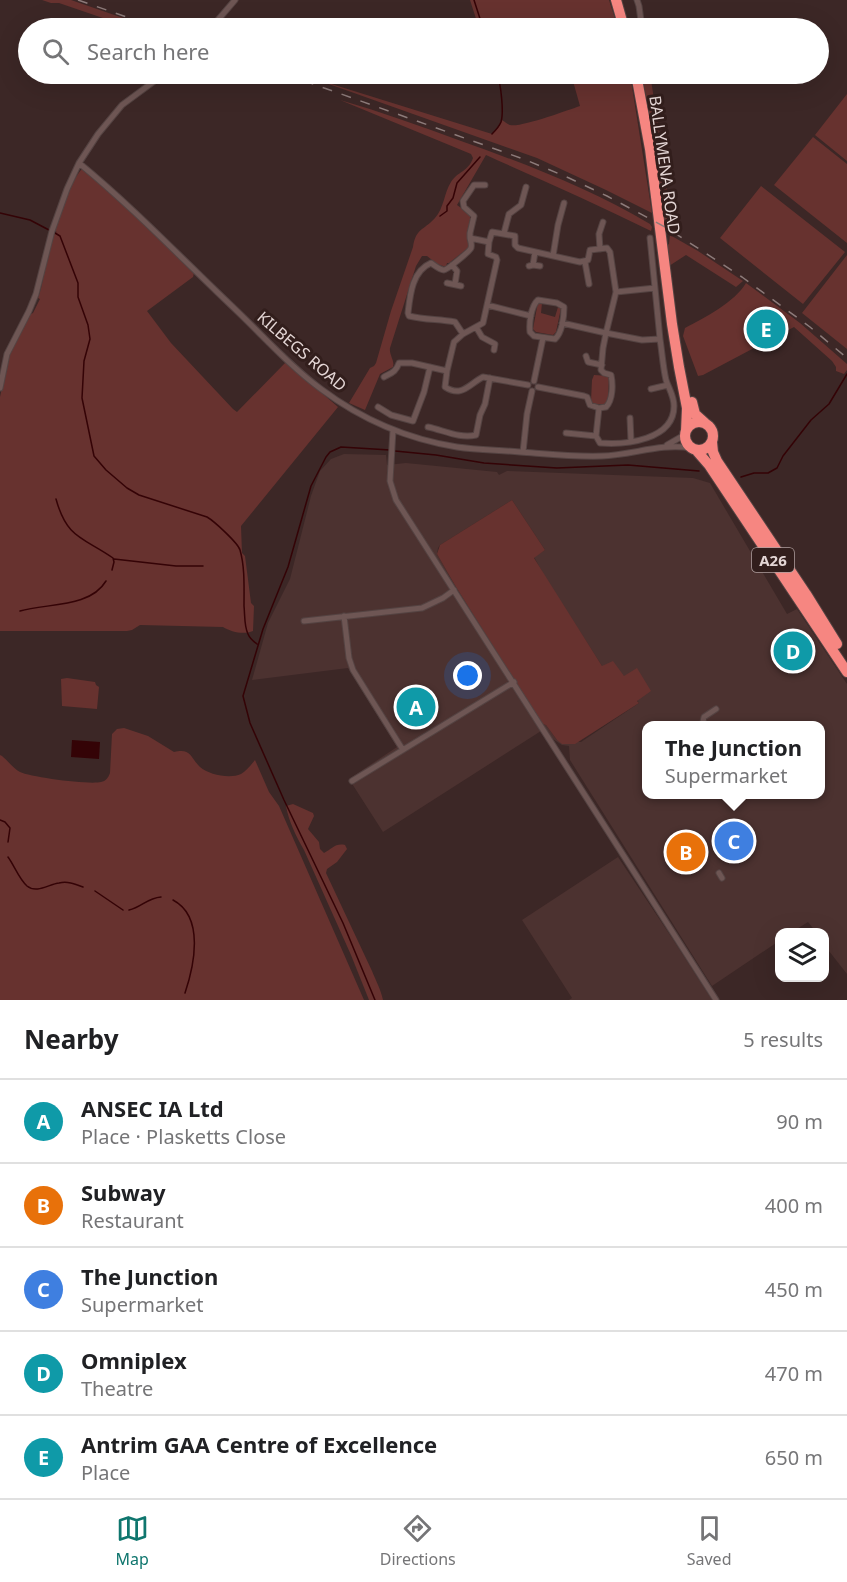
<!DOCTYPE html>
<meta charset="utf-8">
<style>
:root{--surface:#fff;--page:#f6f6f6;--text:#202124;--muted:#757577;--line:#e0e0e0;--accent:#0f766e}
body{margin:0;font-family:"Noto Sans",sans-serif;background:var(--page);color:var(--text)}
.controls{position:absolute;right:18px;bottom:18px;display:grid;overflow:hidden;border-radius:12px;box-shadow:0 6px 24px #0002}
.controls button{width:54px;height:54px;display:grid;place-items:center;padding:0;border:0;border-bottom:2px solid var(--line);background:var(--surface);color:var(--text);font:30px sans-serif}
.you{position:absolute;left:468px;top:676px;width:21px;height:21px;margin:-15px;border:4px solid #fff;border-radius:50%;background:#1a73e8;box-shadow:0 0 0 9px #1a73e833}
.badge{display:grid;place-items:center;width:39px;height:39px;border-radius:50%;background:var(--accent);color:#fff;font-size:20px;font-weight:700}
.pin{position:absolute;translate:-50% -50%;border:3px solid #fff;box-shadow:0 2px 6px #0006}
.popup{position:absolute;left:642px;top:721px;width:183px;height:78px;box-sizing:border-box;display:grid;place-content:center;border-radius:12px;background:var(--surface);filter:drop-shadow(0 2px 4px #0005);font-size:20px;white-space:nowrap;color:var(--muted)}
.popup b{font-size:22px;color:var(--text)}
.popup::after{content:'';position:absolute;left:50%;top:100%;margin-left:-12px;border:12px solid transparent;border-top-color:var(--surface)}
.list{margin:0;padding:0;list-style:none}
h2{display:flex;justify-content:space-between;align-items:center;height:78px;margin:0;padding:0 24px;font-size:26px}
h2 small{font-size:20px;font-weight:400;color:var(--muted)}
.list li{display:grid;grid-template-columns:39px 1fr auto;gap:18px;align-items:center;box-sizing:border-box;height:84px;padding:0 24px;border-top:2px solid var(--line)}
.list b{display:block;font-size:22px;white-space:nowrap}
.list p{margin:0;font-size:20px;white-space:nowrap;color:var(--muted)}
.list em{font-size:20px;font-style:normal;color:var(--muted)}
.icon{flex:none;width:33px;height:33px;fill:none;stroke:currentColor;stroke-width:2;stroke-linecap:round;stroke-linejoin:round}
.map{position:relative;flex:none;width:847px;height:1000px;overflow:hidden}
.search{position:absolute;background:var(--surface);box-shadow:0 6px 24px #0002;left:18px;right:18px;top:18px;height:66px;display:flex;align-items:center;gap:15px;box-sizing:border-box;padding:0 21px;border-radius:33px;color:var(--muted);font-size:22px}
.sheet{height:498px;background:var(--surface)}
nav{display:flex;justify-content:space-around;align-items:center;box-sizing:border-box;height:84px;border-top:2px solid var(--line);background:var(--surface);font-size:16px;color:var(--muted)}
nav a{display:grid;justify-items:center;gap:3px}
nav .on{color:var(--accent)}
.map>svg:first-child{display:block}
.built{fill:#4c3230;fill-rule:evenodd}
.green{fill:#67322f}
.water{fill:#340306}
.lines{fill:none;stroke-linecap:round;stroke-linejoin:round}
.stream{stroke:#340306;stroke-width:1.5}
.street-casing{stroke:#544342;stroke-width:7}
.highway-casing{stroke:#544342;stroke-width:12}
.street{stroke:#6e5654;stroke-width:5}
.highway{stroke:#f68681;stroke-width:10}
.rail{stroke:#8d7b7a;stroke-width:1.5;stroke-dasharray:10 10;stroke-linecap:butt}
.labels{text-anchor:middle;dominant-baseline:central;stroke-width:6;stroke-linejoin:round;paint-order:stroke}
.shield{fill:#321e1c;stroke:#af9f9e;stroke-width:1.5}
.shield-label{font-size:15px;font-weight:bold;fill:#e4d6d5}
.street-label{font-size:16px;fill:#e4d6d5;stroke:#321e1c}
</style>
<div class="map">
<svg width="847" height="1000" viewBox="0 0 847 1000">
<rect width="100%" height="100%" fill="#3c2726"/>
<!-- built -->
<path class="built" d="M 344,454 L 386,455 L 387,465 L 406,463 L 497,472 L 499,475 L 507,471 L 693,478 L 710,483 L 787,614 L 797,609 L 847,684 L 847,974 L 825,946 L 824,933 L 816,932 L 808,922 L 792,932 L 780,933 L 779,941 L 712,986 L 570,760 L 569,746 L 562,745 L 541,731 L 383,832 L 349,779 L 397,747 L 348,668 L 252,680 L 268,623 L 290,579 L 311,496 L 320,471 L 331,459 ZM 512,500 L 545,550 L 534,557 L 545,577 L 602,666 L 624,676 L 639,703 L 581,742 L 557,740 L 546,725 L 542,724 L 456,587 L 437,554 L 438,548 L 440,545 ZM 647,726 L 821,726 L 821,794 L 647,794 Z
M 618,857 L 674,941 L 712,1000 L 569,1000 L 572,998 L 522,920 Z"/>
<!-- green -->
<path class="green" d="M 42,0 L 71,0 L 152,28 L 132,28 L 59,3 L 51,3 Z
M 470,0 L 609,0 L 618,28 L 561,28 L 557,18 L 538,28 L 479,28 Z
M 571,74 L 630,74 L 652,213 L 606,190 L 537,158 L 309,77 L 492,134 L 498,128 L 502,120 C 502,120 509,125 510,125 C 520,128 568,110 580,106 Z
M 642,74 L 650,74 L 665,168 L 670,221 L 664,220 L 658,164 Z
M 847,94 L 847,161 L 815,135 Z
M 340,100 C 381,112 421,126 461,141 C 526,164 591,189 650,224 L 652,227 L 651,231 C 597,204 541,180 486,155 L 457,205 L 471,215 L 467,234 L 469,243 L 468,248 L 449,263 L 447,263 L 446,267 L 437,264 L 427,256 L 422,256 L 416,266 L 390,348 C 389,355 395,361 393,367 L 380,374 L 365,410 L 349,403 L 370,368 L 374,366 L 376,363 L 391,311 L 413,247 C 416,228 423,231 435,218 C 444,208 444,193 451,182 C 457,172 469,171 473,158 L 471,154 Z
M 813,137 L 847,164 L 847,243 L 774,185 Z
M 82,169 L 113,195 L 194,273 L 193,277 L 147,311 L 171,343 L 233,409 L 237,412 L 286,362 L 338,407 L 241,526 L 242,553 L 245,556 L 251,603 L 254,606 L 253,631 C 244,635 231,632 223,627 L 140,625 L 132,630 L 127,631 L 0,631 L 0,397 L 9,355 L 29,315 L 33,313 L 40,299 L 38,298 C 46,277 44,253 55,233 L 57,232 L 55,231 C 60,216 72,178 82,169 Z
M 761,186 L 845,252 L 803,304 L 720,238 Z
M 670,235 L 698,251 L 743,281 L 736,287 L 686,255 L 669,266 L 667,245 L 669,244 Z
M 847,255 L 847,349 L 802,313 Z
M 746,283 L 800,323 L 847,364 L 847,370 L 844,374 L 836,371 L 836,367 L 832,361 L 794,327 L 703,375 L 698,376 L 683,336 L 685,328 C 704,318 735,302 746,283 Z
M 538,302 L 542,303 L 541,313 L 555,317 L 558,307 L 561,308 L 556,332 L 553,335 L 536,332 L 533,329 Z
M 594,375 L 609,376 L 608,401 L 606,404 L 593,404 L 591,401 L 592,380 Z
M 512,500 L 545,550 L 534,558 L 602,666 L 613,661 L 624,676 L 637,668 L 651,691 L 637,701 L 639,703 L 575,744 L 562,744 L 557,740 L 546,725 L 542,724 L 456,587 L 437,554 L 440,545 Z
M 67,678 L 95,682 L 96,685 L 99,687 L 97,709 L 62,706 L 61,679 Z
M 124,728 L 148,736 L 174,752 C 191,748 190,757 200,767 C 209,775 230,779 241,774 C 246,771 251,765 255,760 L 269,792 L 279,806 L 364,1000 L 0,1000 L 0,755 L 2,756 C 7,760 14,769 20,772 C 30,777 89,785 101,782 C 106,781 108,778 110,773 L 112,734 L 117,729 Z
M 293,804 L 313,813 L 314,816 L 308,829 L 319,842 L 320,849 L 324,853 C 332,849 335,843 345,845 L 347,849 L 337,862 L 327,869 L 326,873 L 372,971 C 376,981 381,990 383,1000 L 369,1000 L 351,955 L 304,850 C 296,836 289,822 286,806 Z"/>
<!-- water -->
<path class="water" d="M 72,740 L 100,742 L 99,759 L 71,757 Z"/>
<g class="lines">
<!-- stream -->
<path class="stream" d="M 474,0 L 483,28
M 492,134 C 496,130 499,127 501,122 C 504,112 501,84 497,74
M 0,213 L 30,220 L 49,230
M 440,216 L 447,211 L 447,206 L 453,198 L 457,183 L 480,157
M 55,233 L 60,236 L 78,283 L 78,297 L 88,325 L 90,339 L 84,361 L 82,398 L 94,456 L 106,470 L 127,488 L 139,495 L 207,517 C 214,521 238,543 240,550 C 245,567 244,588 244,606 C 245,615 244,626 248,634 C 250,639 253,641 257,644
M 395,451 L 436,455 L 484,463 L 557,468 L 628,465 L 699,471
M 741,477 L 754,473 L 768,473 L 777,468 L 783,456 L 811,420 L 829,404 L 847,374
M 56,499 C 67,539 83,537 113,558 L 114,562 L 112,570
M 114,559 L 176,566 L 203,566
M 20,611 C 47,603 90,608 106,581
M 0,820 L 5,822 L 10,828 L 8,842
M 8,857 C 14,865 19,879 27,886 C 37,894 49,884 59,883 C 68,881 75,884 83,887
M 95,891 L 123,910
M 173,900 C 205,917 194,966 185,993
M 129,910 C 142,907 147,898 161,897
M 375,1000 L 343,923 L 284,800 L 250,723 L 243,696 L 263,629 L 288,567 L 311,486 L 326,457 L 330,452 L 341,447 L 390,450"/>
<defs>
<path id="street" d="M 637,0 L 639,6 L 642,28
M 211,28 L 235,0
M 79,163 C 135,209 185,262 238,312 C 265,338 291,367 321,389 C 361,419 407,439 457,447 C 478,450 499,450 520,452 C 547,454 574,457 602,456 C 633,455 660,443 691,448
M 504,233 L 509,214 L 521,205 L 526,187
M 470,238 L 489,242 L 488,254 L 496,257 L 497,260 L 483,323 L 463,334 L 455,322 C 439,319 425,320 409,316 L 408,313 C 410,295 412,271 431,263 C 434,265 440,270 444,270 C 447,270 470,251 471,248 C 472,244 471,243 470,238 Z
M 470,238 L 470,233 L 474,216 L 464,207 L 463,201 L 474,185 L 485,185
M 489,242 L 492,232 L 515,236 L 515,245 L 518,248 L 580,262 L 588,260 L 590,250 L 607,248 L 610,252 L 616,292 L 655,288 L 650,238
M 600,249 L 599,234 L 603,222
M 553,256 L 558,225 L 564,203
M 585,262 L 589,284
M 452,265 L 457,271 L 455,284
M 533,265 L 535,252
M 529,266 L 533,265 L 540,266
M 447,283 L 461,286
M 655,288 L 660,339
M 538,300 L 557,303 L 564,307 C 564,317 562,333 555,339 L 534,336 L 530,332 C 529,323 531,306 538,300 Z
M 487,305 L 531,316
M 562,323 L 606,333 L 616,292
M 476,327 L 482,337 L 495,344 L 494,350
M 586,356 L 588,362 L 602,365
M 447,371 L 454,342 L 463,334
M 384,377 C 391,373 396,372 399,363 L 412,363 L 447,371 L 445,387 C 462,398 469,384 483,377 L 528,385
M 534,381 L 543,338
M 538,387 L 584,396 L 587,397 L 590,405 L 599,408 L 606,407 C 613,400 613,384 611,375 L 604,373 L 601,370 L 603,348 L 606,333 L 642,340 L 660,339 C 662,352 663,367 666,380 C 669,389 674,396 674,406 C 674,440 626,445 600,443 L 596,436 L 599,408
M 0,388 L 7,354 L 29,311 L 36,294 L 52,231 L 67,189 L 79,163 L 98,134 L 122,105 L 164,74
M 651,389 L 668,385
M 378,407 L 391,415 L 413,421 L 424,392 L 430,367
M 630,418 L 631,441
M 428,427 C 443,430 460,439 476,435 L 480,415 L 485,404 L 490,378
M 393,430 L 390,481 L 396,500 L 716,1000
M 566,433 L 596,436
M 667,445 L 686,434
M 523,452 L 527,414 L 532,391
M 344,616 L 349,658 L 353,670 L 403,750
M 304,621 L 422,608 L 443,598 L 454,590
M 702,726 L 704,717 L 716,709
M 352,781 L 514,682
M 719,873 L 722,878"/>
<path id="highway" d="M 616,0 L 624,28
M 636,74 L 650,149 L 672,324 L 679,367 L 687,408 L 686,431
M 692,402 L 695,414 L 705,423
M685 436a14 14 0 1 1 28 0a14 14 0 1 1-28 0Z
M 712,442 L 713,452 L 717,461 L 806,594 L 837,644
M 696,450 L 709,465 L 847,672"/>
</defs>
<!-- street casing -->
<use href="#street" class="street-casing"/>
<!-- highway casing -->
<use href="#highway" class="highway-casing"/>
<!-- street -->
<use href="#street" class="street"/>
<!-- highway -->
<use href="#highway" class="highway"/>
<!-- rail -->
<path class="rail" d="M 78,0 L 158,28
M 285,74 L 526,160 L 569,178 L 607,196 L 667,228 L 742,277 L 810,327 L 847,358"/>
</g>
<g class="labels">
<!-- shield labels -->
<rect class="shield" x="752" y="548" width="42" height="24" rx="4.5"/>
<g class="shield-label">
<text x="773" y="560">A26</text>
</g>
<!-- street labels -->
<g class="street-label">
<text transform="translate(665 165) rotate(82)">BALLYMENA ROAD</text>
<text transform="translate(302 351) rotate(41)">KILBEGS ROAD</text>
</g>
</g>
</svg>
<div class="controls">
<button><svg class="icon" aria-label="layers" viewBox="0 0 24 24"><path d="M12 4l9 5-9 5-9-5zM3 14l9 5 9-5"/></svg></button>
</div>
<div class="you"></div>
<div class="pin badge" style="left:416px;top:707px;background:#0f9aa8">A</div>
<div class="pin badge" style="left:686px;top:852px;background:#e8710a">B</div>
<div class="pin badge" style="left:734px;top:841px;background:#3f7fe0">C</div>
<div class="popup"><b>The Junction</b>Supermarket</div>
<div class="pin badge" style="left:793px;top:651px;background:#0f9aa8">D</div>
<div class="pin badge" style="left:766px;top:329px;background:#0f9aa8">E</div>
<div class="search"><svg class="icon" aria-label="search" viewBox="0 0 24 24"><circle cx="10" cy="10" r="6"/><path d="M15 15l6 6"/></svg>Search here</div>
</div>
<section class="sheet">
<h2>Nearby<small>5 results</small></h2>
<ul class="list">
<li><span class="badge" style="background:#0f9aa8">A</span><div><b>ANSEC IA Ltd</b><p>Place · Plasketts Close</p></div><em>90 m</em></li>
<li><span class="badge" style="background:#e8710a">B</span><div><b>Subway</b><p>Restaurant</p></div><em>400 m</em></li>
<li><span class="badge" style="background:#3f7fe0">C</span><div><b>The Junction</b><p>Supermarket</p></div><em>450 m</em></li>
<li><span class="badge" style="background:#0f9aa8">D</span><div><b>Omniplex</b><p>Theatre</p></div><em>470 m</em></li>
<li><span class="badge" style="background:#0f9aa8">E</span><div><b>Antrim GAA Centre of Excellence</b><p>Place</p></div><em>650 m</em></li>
</ul>
</section>
<nav>
<a class="on"><svg class="icon" aria-label="map" viewBox="0 0 24 24"><path d="M3 6l6-2 6 2 6-2v14l-6 2-6-2-6 2zM9 4v14M15 6v14"/></svg>Map</a>
<a><svg class="icon" aria-label="directions" viewBox="0 0 24 24"><path d="M12 3l9 9-9 9-9-9zM9 14v-3h6M13 9l2 2-2 2"/></svg>Directions</a>
<a><svg class="icon" aria-label="saved" viewBox="0 0 24 24"><path d="M7 4h10v16l-5-4-5 4z"/></svg>Saved</a>
</nav>
